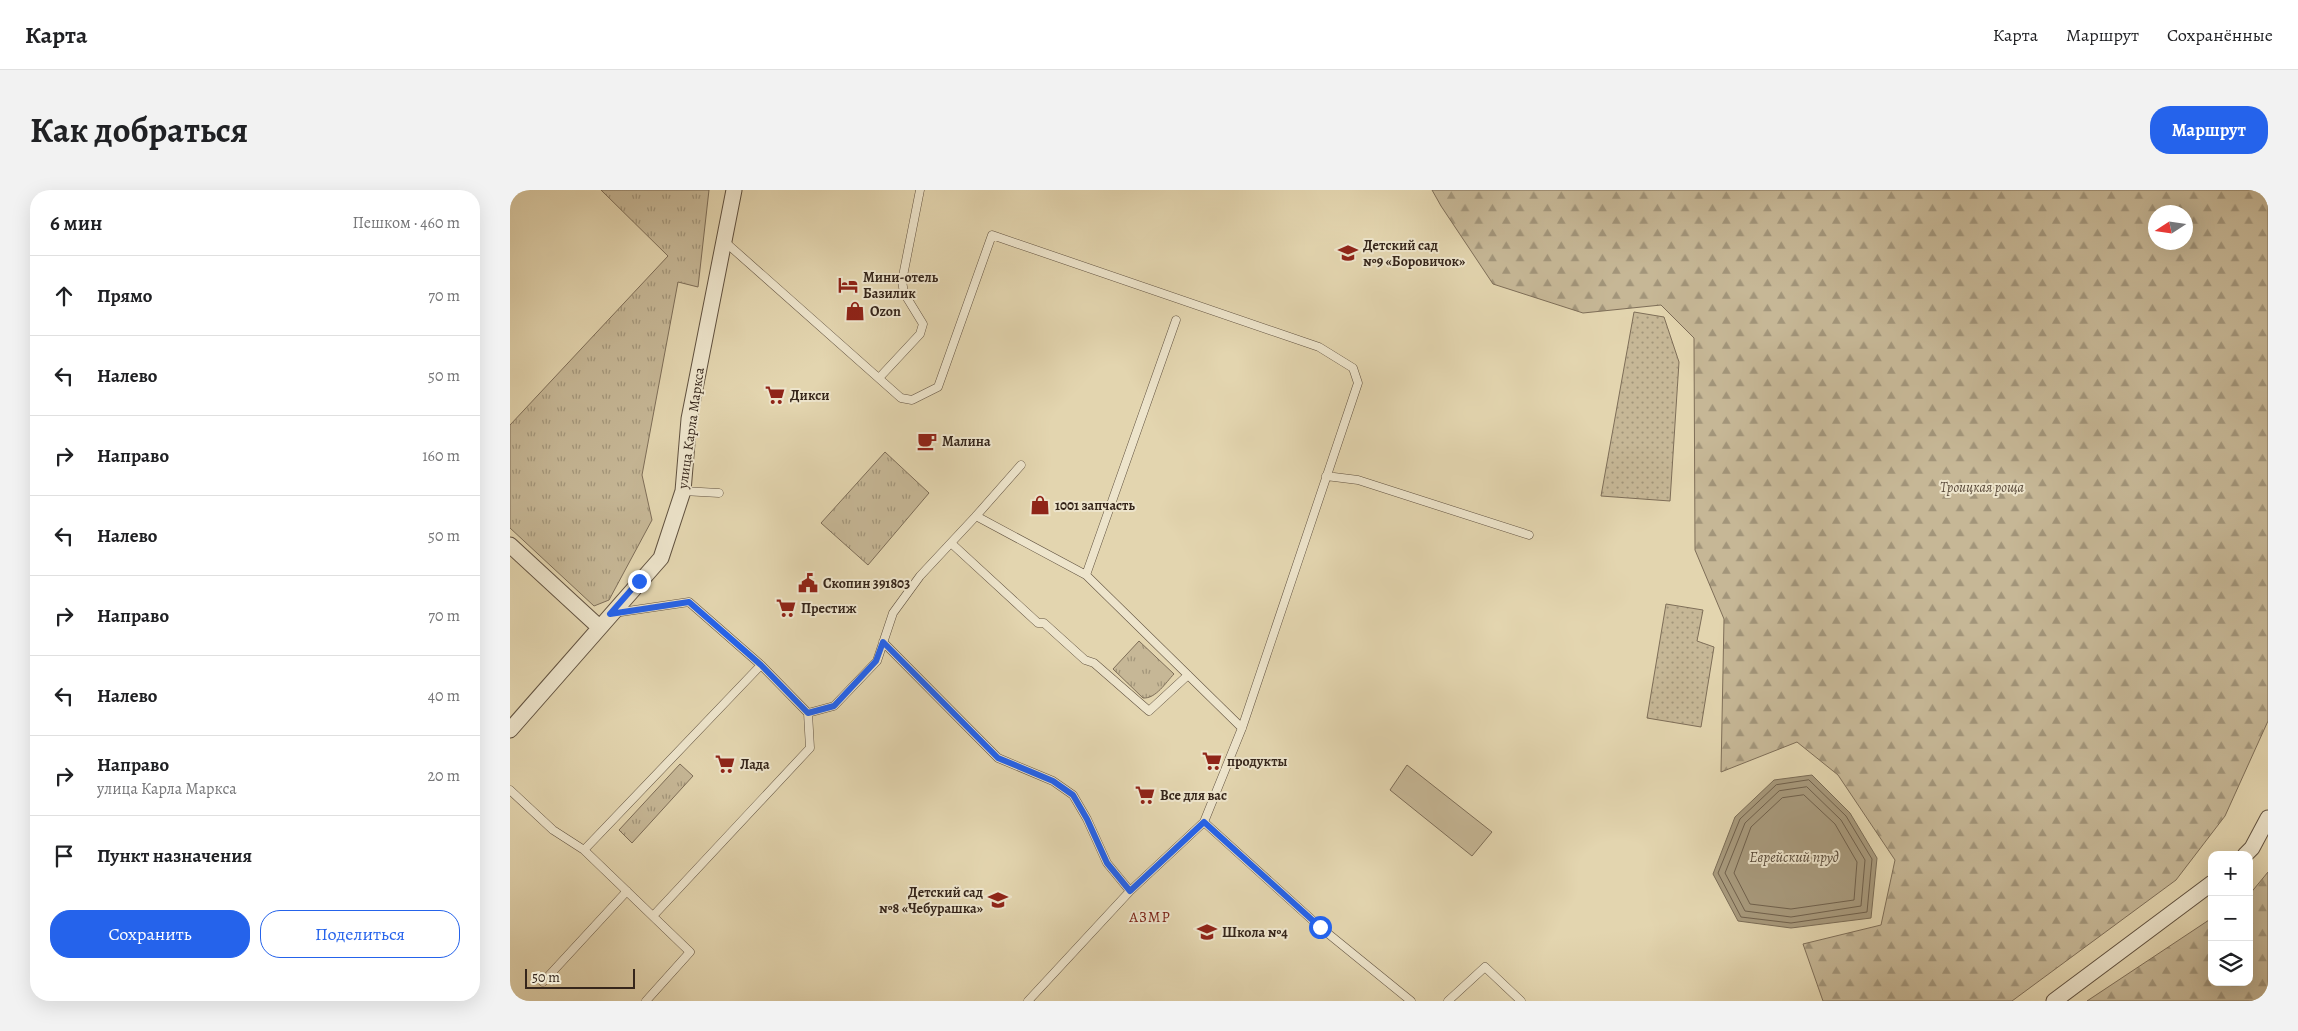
<!DOCTYPE html>
<html lang="ru">
<meta charset="utf-8">
<style>
:root{--surface:#fff;--page:#f2f2f2;--text:#202124;--muted:#757577;--line:#e0e0e0;--accent:#2563eb}
body{margin:0;font-family:Alegreya,serif;background:var(--page);color:var(--text)}
.controls{position:absolute;right:15px;bottom:15px;display:grid;overflow:hidden;border-radius:10px;box-shadow:0 5px 20px #0002}
.controls button{width:45px;height:45px;display:grid;place-items:center;padding:0;border:0;border-bottom:1px solid var(--line);background:var(--surface);color:var(--text);font:25px sans-serif}
.compass{position:absolute;left:1638px;top:15px;width:45px;height:45px;border-radius:50%;background:var(--surface);box-shadow:0 5px 20px #0002;rotate:258deg}
.scale{position:absolute;left:15px;bottom:12px;width:110px;box-sizing:border-box;padding-left:5px;border:2px solid #36261b;border-top:0;font-size:14px;line-height:18px;white-space:nowrap;color:#36261b;-webkit-text-stroke:4px #ede4cb;paint-order:stroke}
.stop{position:absolute;width:15px;height:15px;margin:-11px;border:4px solid #2563eb;border-radius:50%;background:#fff}
.stop.end{background:#2563eb;border-color:#fff;box-shadow:0 1px 5px #0008}
.list{margin:0;padding:0;list-style:none}
h2{display:flex;justify-content:space-between;align-items:center;height:65px;margin:0;padding:0 20px;font-size:21px}
h2 small{font-size:16px;font-weight:400;color:var(--muted)}
.list li{display:grid;grid-template-columns:32px 1fr auto;gap:15px;align-items:center;box-sizing:border-box;height:80px;padding:0 20px;border-top:1px solid var(--line)}
.list b{display:block;font-size:19px;white-space:nowrap}
.list p{margin:0;font-size:16px;white-space:nowrap;color:var(--muted)}
.list em{font-size:16px;font-style:normal;color:var(--muted)}
.actions{display:flex;gap:10px;padding:15px 20px}
.actions a{flex:1;padding:11px 0;border:1px solid var(--accent);border-radius:20px;text-align:center;font-size:18px;color:var(--accent)}
.actions .main{background:var(--accent);color:#fff}
.icon{flex:none;width:28px;height:28px;fill:none;stroke:currentColor;stroke-width:2;stroke-linecap:round;stroke-linejoin:round}
.map{position:relative;flex:none;width:1758px;height:811px;overflow:hidden;border-radius:20px}
header{display:flex;align-items:center;gap:30px;box-sizing:border-box;height:70px;padding:0 25px;background:var(--surface);border-bottom:1px solid var(--line)}
header strong{font-size:24px}
nav{display:flex;gap:28px;margin-inline-start:auto;font-size:18px}
.intro{display:flex;align-items:center;justify-content:space-between;box-sizing:border-box;height:120px;padding:0 30px}
h1{margin:0;font-size:35px}
.button{padding:12px 22px;border-radius:20px;background:var(--accent);color:#fff;font-size:18px;font-weight:700}
main{display:flex;gap:30px;padding:0 30px}
aside{flex:1;background:var(--surface);border-radius:20px;box-shadow:0 5px 20px #0002}
.map>svg:first-child{display:block}
.grass{fill:#c6b796;stroke:#7e6e58}
.forest{fill:url(#forest-firs);stroke:#7e6e58;fill-rule:evenodd}
.park{fill:url(#park-tufts);stroke:#7e6e58}
.garden{fill:url(#garden-dots);stroke:#7e6e58}
.water{fill:#a89a7d;stroke:#7a6c56}
.lines{fill:none;stroke-linecap:round;stroke-linejoin:round}
.shore{stroke:#6f604c;stroke-width:1}
.service-casing{stroke:#615240;stroke-width:9}
.minor-casing{stroke:#615240;stroke-width:17}
.service{stroke:#ede4cb;stroke-width:8}
.minor{stroke:#ede4cb;stroke-width:15}
.route{stroke:#2563eb;stroke-width:6}
.labels{text-anchor:middle;dominant-baseline:central;stroke-width:4;stroke-linejoin:round;paint-order:stroke}
.poi-label{font-size:14px;font-weight:bold;fill:#36261b;stroke:#ede4cb;text-anchor:start}
.street-label{font-size:14px;fill:#36261b;stroke:#ede4cb}
.park-label{font-size:14px;font-style:italic;fill:#5a4a3a;stroke:#ede4cb}
.water-label{font-size:15px;font-style:italic;fill:#584938;stroke:#ede4cb}
.neighbourhood-label{font-size:15px;letter-spacing:1px;fill:#7a1f14;stroke:#ede4cb}
</style>
<header>
<strong>Карта</strong>
<nav><a>Карта</a><a>Маршрут</a><a>Сохранённые</a></nav>
</header>
<div class="intro"><h1>Как добраться</h1><a class="button">Маршрут</a></div>
<main>
<aside>
<h2>6 мин<small>Пешком · 460 m</small></h2>
<ul class="list">
<li><svg class="icon" aria-label="ahead" viewBox="0 0 24 24"><path d="M12 20V5M6 11l6-6 6 6"/></svg><div><b>Прямо</b></div><em>70 m</em></li>
<li><svg class="icon" aria-label="left" viewBox="0 0 24 24"><path d="M17 20v-9H6M10 6l-5 5 5 5"/></svg><div><b>Налево</b></div><em>50 m</em></li>
<li><svg class="icon" aria-label="right" viewBox="0 0 24 24"><path d="M7 20v-9h11M14 6l5 5-5 5"/></svg><div><b>Направо</b></div><em>160 m</em></li>
<li><svg class="icon" aria-label="left" viewBox="0 0 24 24"><path d="M17 20v-9H6M10 6l-5 5 5 5"/></svg><div><b>Налево</b></div><em>50 m</em></li>
<li><svg class="icon" aria-label="right" viewBox="0 0 24 24"><path d="M7 20v-9h11M14 6l5 5-5 5"/></svg><div><b>Направо</b></div><em>70 m</em></li>
<li><svg class="icon" aria-label="left" viewBox="0 0 24 24"><path d="M17 20v-9H6M10 6l-5 5 5 5"/></svg><div><b>Налево</b></div><em>40 m</em></li>
<li><svg class="icon" aria-label="right" viewBox="0 0 24 24"><path d="M7 20v-9h11M14 6l5 5-5 5"/></svg><div><b>Направо</b><p>улица Карла Маркса</p></div><em>20 m</em></li>
<li><svg class="icon" aria-label="arrive" viewBox="0 0 24 24"><path d="M6 21V4h12l-3 4 3 4H6"/></svg><div><b>Пункт назначения</b></div></li>
</ul>
<div class="actions"><a class="main">Сохранить</a><a>Поделиться</a></div>
</aside>
<div class="map">
<svg width="1758" height="811" viewBox="0 0 1758 811">
<defs>
<pattern id="forest-firs" width="22" height="20" patternUnits="userSpaceOnUse" patternTransform="scale(1.25)"><rect width="22" height="20" fill="#c6b796"/><path d="M5 1l3.5 6h-7zM16 11l3.5 6h-7z" fill="#a2957a"/></pattern>
<pattern id="park-tufts" width="24" height="20" patternUnits="userSpaceOnUse" patternTransform="scale(1.25)"><rect width="24" height="20" fill="#c6b796"/><path d="M3 7l-1-3M5 7V3M7 7l1-3M15 17l-1-3M17 17v-4M19 17l1-3" fill="none" stroke="#a2957a"/></pattern>
<pattern id="garden-dots" width="8" height="8" patternUnits="userSpaceOnUse" patternTransform="scale(1.25)"><rect width="8" height="8" fill="#c6b796"/><path d="M2 2h.1M6 6h.1" fill="none" stroke="#a2957a" stroke-width="1.8" stroke-linecap="round"/></pattern>
</defs>
<rect width="100%" height="100%" fill="#e3d5af"/>
<filter id="stains"><feTurbulence type="fractalNoise" baseFrequency=".004" numOctaves="4"/><feColorMatrix values="0 0 0 0 .2 0 0 0 0 .09 0 0 0 0 .02 0 0 0 .5 -.17"/></filter>
<radialGradient id="worn" r=".72"><stop offset=".6" stop-color="#630" stop-opacity="0"/><stop offset="1" stop-color="#630" stop-opacity=".3"/></radialGradient>
<!-- grass -->
<path class="grass" d="M 897,575 L 982,642 L 962,666 L 880,600 Z"/>
<!-- forest -->
<path class="forest" d="M 922,0 L 1758,0 L 1758,531 L 1715,626 L 1666,690 L 1502,811 L 1313,811 L 1293,754 L 1371,735 L 1385,670 L 1328,585 L 1287,552 L 1211,582 L 1214,429 L 1185,360 L 1184,148 L 1151,115 L 1073,123 L 983,94 L 931,16 ZM 1646,22 L 1676,22 L 1676,52 L 1646,52 Z
M 1758,682 L 1758,811 L 1577,811 L 1702,728 L 1702,792 L 1739,792 L 1739,705 Z"/>
<!-- park -->
<path class="park" d="M 91,0 L 199,0 L 188,97 L 168,92 L 132,285 L 142,330 L 99,410 L 84,416 L 0,338 L 0,235 L 158,66 Z
M 375,262 L 419,303 L 358,375 L 311,333 Z
M 629,451 L 664,484 C 656,492 646,509 633,508 L 603,479 Z
M 170,574 L 183,586 L 122,653 L 109,640 Z"/>
<!-- garden -->
<path class="garden" d="M 1124,122 L 1154,127 L 1169,172 L 1160,311 L 1091,306 Z
M 1156,414 L 1193,420 L 1187,451 L 1204,457 L 1191,537 L 1137,528 Z"/>
<!-- water -->
<path class="water" d="M 1302,585 L 1340,623 L 1367,668 L 1361,728 L 1281,738 L 1228,731 L 1203,684 L 1225,627 L 1264,590 Z"/>
<g class="lines">
<!-- shore -->
<path class="shore" d="M 1299,590 L 1336,626 L 1362,669 L 1357,722 L 1281,733 L 1231,727 L 1208,683 L 1230,629 L 1266,595 Z
M 1297,597 L 1331,630 L 1355,670 L 1351,716 L 1281,727 L 1235,721 L 1215,683 L 1235,633 L 1269,601 Z
M 1294,605 L 1325,634 L 1347,672 L 1344,710 L 1281,719 L 1240,714 L 1224,683 L 1241,637 L 1272,608 Z"/>
<defs>
<path id="service" d="M 214,51 L 391,208 L 402,210 L 428,197 L 482,45 L 809,157 L 843,178 L 848,193 L 732,538 L 694,632 L 810,737 L 901,811
M 369,188 L 410,144 L 413,134 L 394,103 L 392,91 L 410,0
M 816,286 L 848,290 L 1019,345
M 173,301 L 209,303
M 466,326 L 511,275
M 441,353 L 528,433 L 534,433 L 575,470 L 584,473 L 639,521 L 678,485
M 576,385 L 666,130
M 373,452 L 488,568 L 543,591 L 563,605 L 577,629 L 597,673 L 620,701
M 251,475 L 298,523 L 324,516 L 367,471 L 383,423 L 410,386 L 466,326 L 576,385 L 732,538
M 0,600 L 43,640 L 74,660 L 251,475 L 179,412 L 104,423
M 74,660 L 180,762 L 136,811
M 143,726 L 300,558 L 298,523
M 33,792 L 117,701
M 518,811 L 620,701 L 694,632
M 938,811 L 975,777 L 1011,811"/>
<path id="minor" d="M 0,355 L 89,437
M 0,540 L 151,368 L 173,301 L 179,229 L 224,0
M 1735,665 L 1742,658 L 1758,628
M 1544,811 L 1702,693"/>
</defs>
<!-- service casing -->
<use href="#service" class="service-casing"/>
<!-- minor casing -->
<use href="#minor" class="minor-casing"/>
<!-- service -->
<use href="#service" class="service"/>
<!-- minor -->
<use href="#minor" class="minor"/>
</g>
<g class="lines">
<!-- route -->
<path class="route" d="M 129,391 L 100,424 L 179,412 L 251,475 L 298,523 L 324,516 L 366,471 L 373,452 L 488,568 L 543,591 L 563,605 L 577,629 L 597,673 L 620,701 L 694,632 L 810,737"/>
</g>
<!-- icons -->
<defs>
<symbol id="school-bare" viewBox="-9 -9 18 18"><path d="M0-5L7-2L0 1L-7-2ZM-4 1L0 2.5L4 1V4Q0 6-4 4Z" fill="#8f2418" stroke="#ede4cb" stroke-width="2.5" paint-order="stroke"/></symbol>
<symbol id="hotel-bare" viewBox="-9 -9 18 18"><path d="M-6-4.5h1.5V1H6V5H4.5V3h-9V5H-6ZM-4 0a1.8 1.8 0 1 1 3.6 0ZM.5 0V-2.5h3Q6-2.5 6 0Z" fill="#8f2418" stroke="#ede4cb" stroke-width="2.5" paint-order="stroke"/></symbol>
<symbol id="shop-bare" viewBox="-9 -9 18 18"><path d="M-5-2.5h2.3a2.7 3.5 0 0 1 5.4 0H5L5.5 6h-11ZM-1.5-2.5h3a1.5 2.3 0 0 0-3 0Z" fill="#8f2418" stroke="#ede4cb" stroke-width="2.5" paint-order="stroke"/></symbol>
<symbol id="supermarket-bare" viewBox="-9 -9 18 18"><path d="M-6-5.5h2.5l.6 2H6L4.5 2H-2.5L-4.4-4H-6ZM-1.5 3.2a1.3 1.3 0 1 0 .1 0ZM3 3.2a1.3 1.3 0 1 0 .1 0Z" fill="#8f2418" stroke="#ede4cb" stroke-width="2.5" paint-order="stroke"/></symbol>
<symbol id="cafe-bare" viewBox="-9 -9 18 18"><path d="M-5.5-4.5H6V0H3Q3 3.5 0 3.5H-2.5Q-5.5 3.5-5.5 0ZM3-3.2v2h1.7v-2ZM-6 4.5H4V6H-6Z" fill="#8f2418" stroke="#ede4cb" stroke-width="2.5" paint-order="stroke"/></symbol>
<symbol id="civic-bare" viewBox="-9 -9 18 18"><path d="M-.6-6.5H3V-4.5H.6V-3L4-1V1h2V6H-6V1h2V-1L-.6-3ZM-1.2 2.5V6h2.4V2.5Z" fill="#8f2418" stroke="#ede4cb" stroke-width="2.5" paint-order="stroke"/></symbol>
</defs>
<g fill-rule="evenodd">
<use href="#school-bare" x="824" y="49" width="28" height="28"/>
<use href="#hotel-bare" x="324" y="81" width="28" height="28"/>
<use href="#shop-bare" x="331" y="107" width="28" height="28"/>
<use href="#supermarket-bare" x="251" y="191" width="28" height="28"/>
<use href="#cafe-bare" x="403" y="237" width="28" height="28"/>
<use href="#shop-bare" x="516" y="301" width="28" height="28"/>
<use href="#civic-bare" x="284" y="379" width="28" height="28"/>
<use href="#supermarket-bare" x="262" y="404" width="28" height="28"/>
<use href="#supermarket-bare" x="688" y="557" width="28" height="28"/>
<use href="#supermarket-bare" x="201" y="560" width="28" height="28"/>
<use href="#supermarket-bare" x="621" y="591" width="28" height="28"/>
<use href="#school-bare" x="474" y="696" width="28" height="28"/>
<use href="#school-bare" x="683" y="728" width="28" height="28"/>
</g>
<g class="labels">
<!-- poi labels -->
<g class="poi-label">
<text x="853" y="55">Детский сад<tspan x="853" dy="16">№9 «Боровичок»</tspan></text>
<text x="353" y="87">Мини-отель<tspan x="353" dy="16">Базилик</tspan></text>
<text x="360" y="121">Ozon</text>
<text x="280" y="205">Дикси</text>
<text x="432" y="251">Малина</text>
<text x="545" y="315">1001 запчасть</text>
<text x="313" y="393">Скопин 391803</text>
<text x="291" y="418">Престиж</text>
<text x="717" y="571">продукты</text>
<text x="230" y="574">Лада</text>
<text x="650" y="605">Все для вас</text>
<text x="473" y="702" text-anchor="end">Детский сад<tspan x="473" dy="16">№8 «Чебурашка»</tspan></text>
<text x="712" y="742">Школа №4</text>
</g>
<!-- street labels -->
<g class="street-label">
<text transform="translate(181 238) rotate(-82)">улица Карла Маркса</text>
</g>
<!-- park labels -->
<g class="park-label">
<text x="1472" y="297">Троицкая роща</text>
</g>
<!-- water labels -->
<g class="water-label">
<text x="1284" y="667">Еврейский пруд</text>
</g>
<!-- neighbourhood labels -->
<g class="neighbourhood-label">
<text x="640" y="727">АЗМР</text>
</g>
</g>
<rect width="100%" height="100%" filter="url(#stains)"/>
<rect width="100%" height="100%" fill="url(#worn)"/>
</svg>
<div class="controls">
<button>+</button>
<button>−</button>
<button><svg class="icon" aria-label="layers" viewBox="0 0 24 24"><path d="M12 4l9 5-9 5-9-5zM3 14l9 5 9-5"/></svg></button>
</div>
<svg class="compass" viewBox="-18 -18 36 36"><path d="M0-13l5 13h-10z" fill="#e53935"/><path d="M0 13l5-13h-10z" fill="#757577"/></svg>
<div class="scale">50 m</div>
<div class="stop" style="left:810px;top:737px"></div>
<div class="stop end" style="left:129px;top:391px"></div>
</div>
</main>
